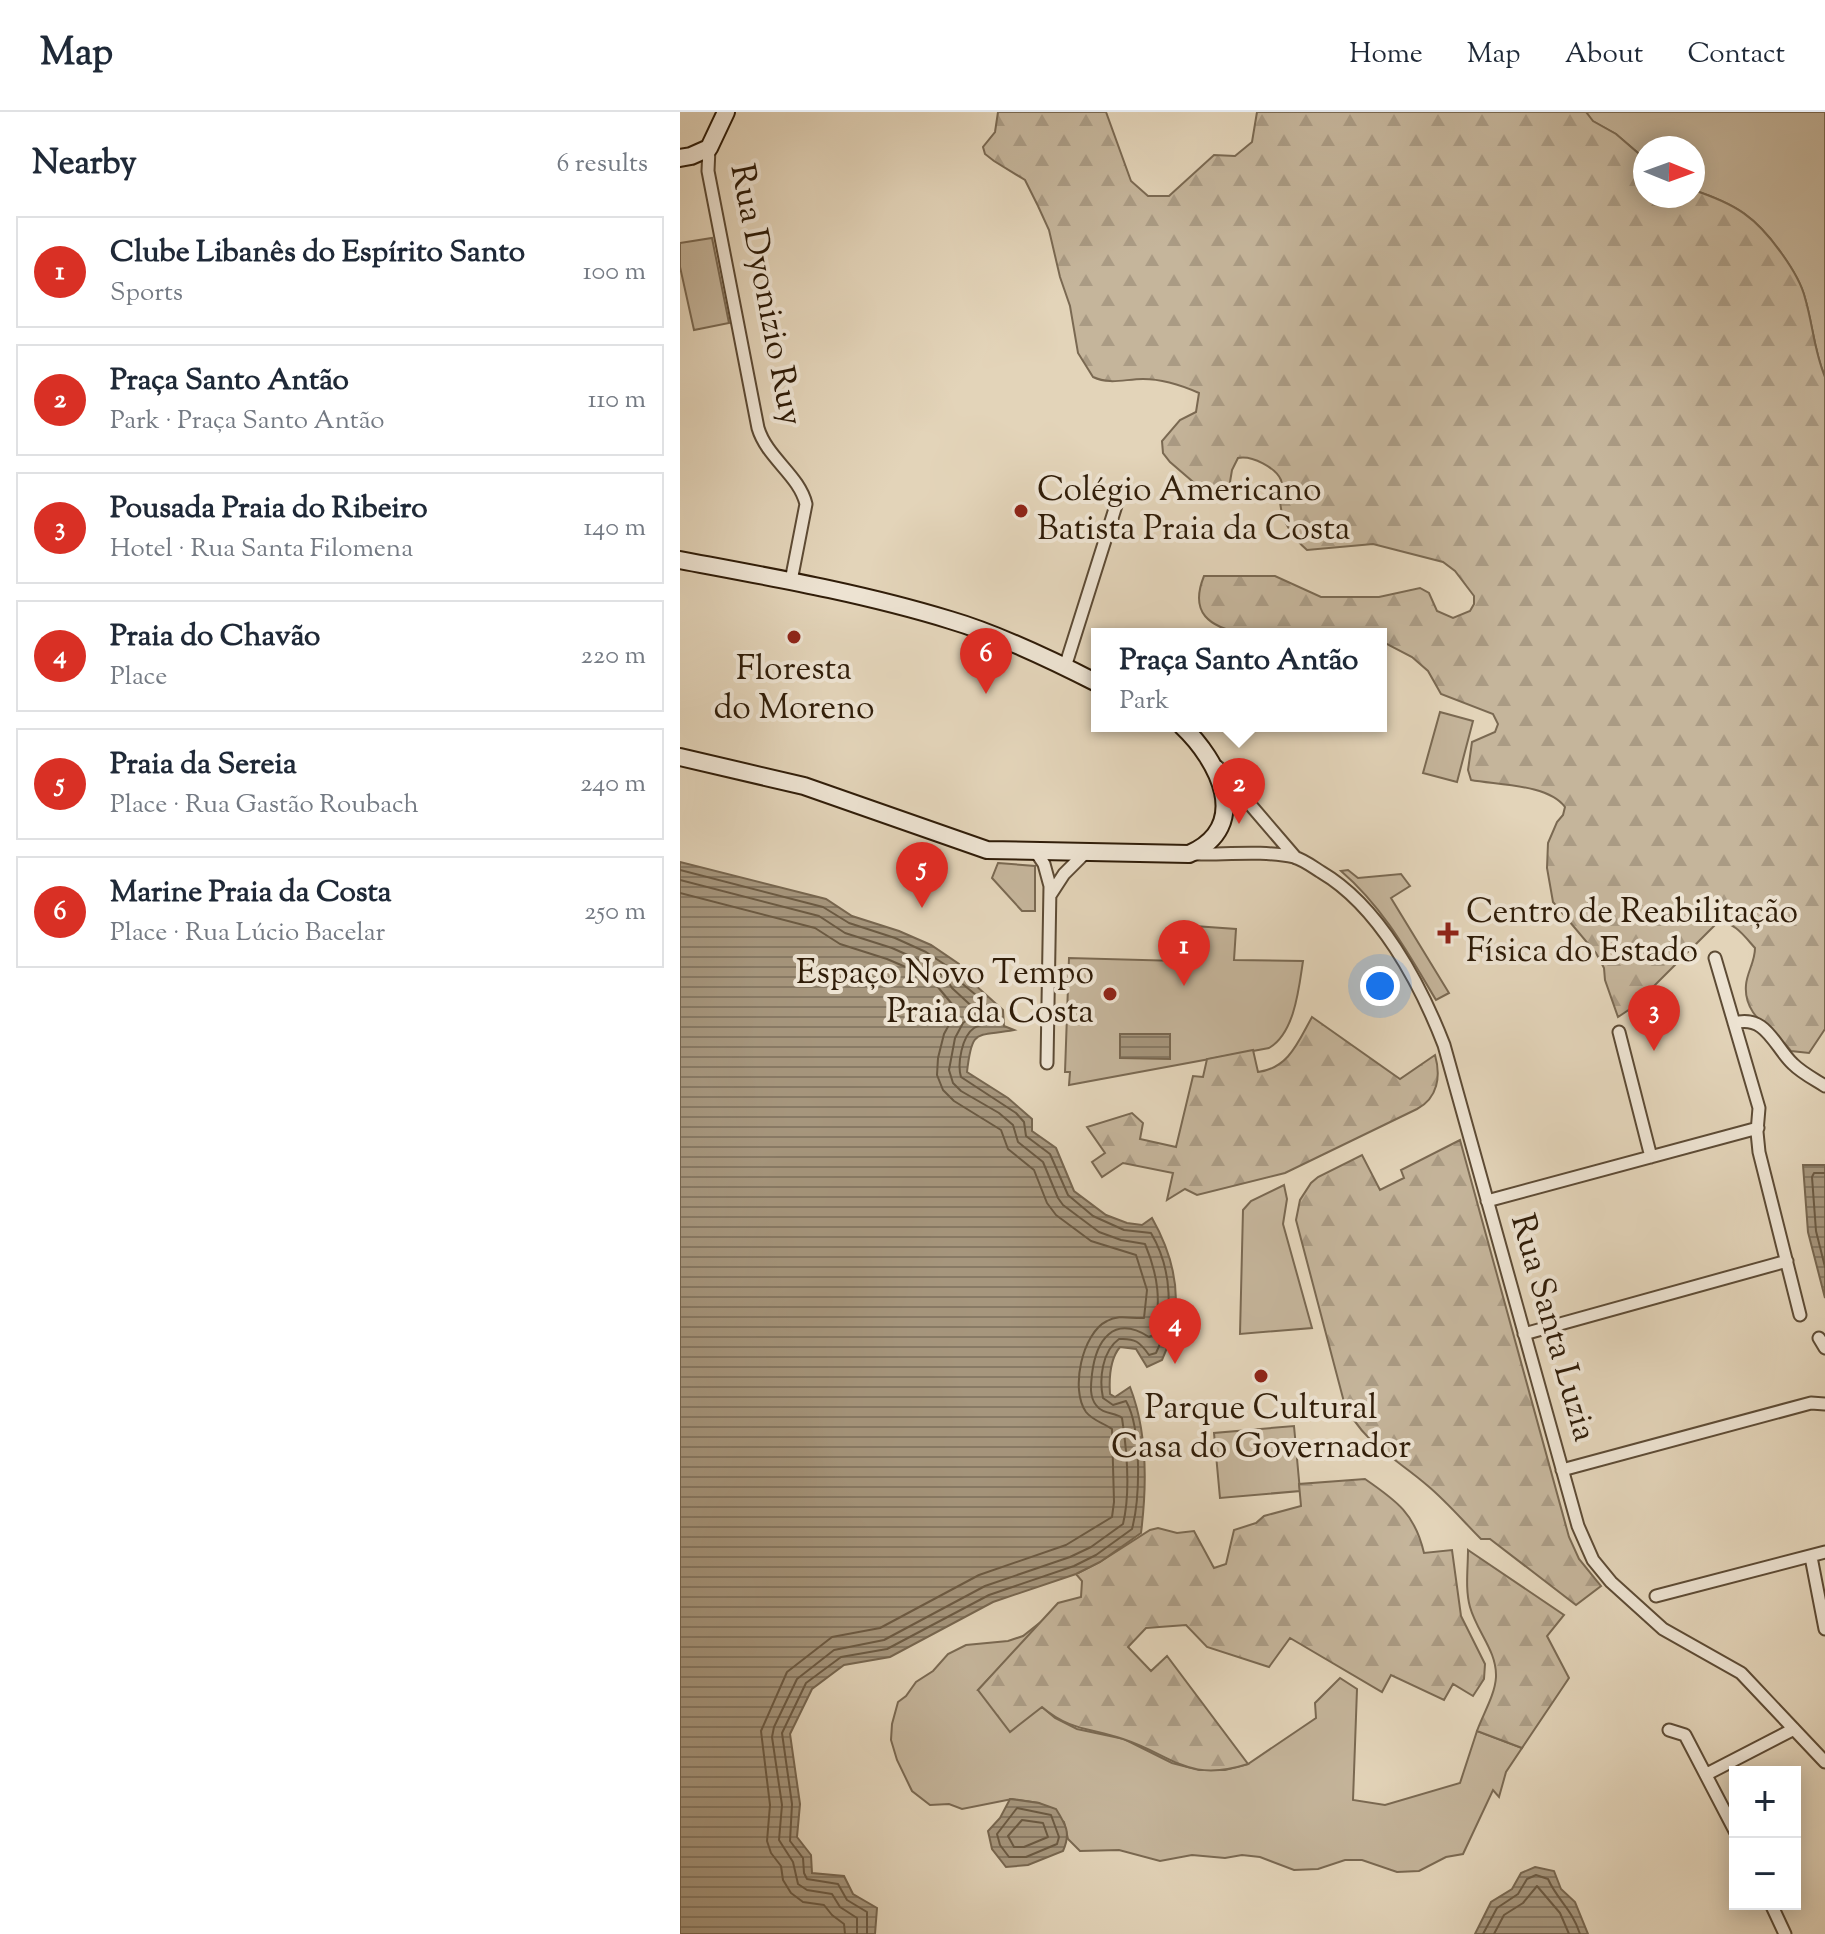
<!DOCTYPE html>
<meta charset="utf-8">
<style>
:root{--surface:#fff;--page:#f2f2f3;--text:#1f2937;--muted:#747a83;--line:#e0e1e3;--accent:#d93025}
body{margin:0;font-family:"Sorts Mill Goudy",serif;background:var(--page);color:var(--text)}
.controls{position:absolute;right:24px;bottom:24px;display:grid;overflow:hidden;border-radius:0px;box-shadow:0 4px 20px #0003}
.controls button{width:72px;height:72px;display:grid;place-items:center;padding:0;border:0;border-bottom:2px solid var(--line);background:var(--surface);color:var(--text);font:40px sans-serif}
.compass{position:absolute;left:953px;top:24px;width:72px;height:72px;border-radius:50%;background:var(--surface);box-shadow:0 4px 20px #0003;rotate:91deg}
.you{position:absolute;left:700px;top:874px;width:28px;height:28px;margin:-20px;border:6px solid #fff;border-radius:50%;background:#1a73e8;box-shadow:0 0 0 12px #1a73e833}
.badge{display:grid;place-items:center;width:52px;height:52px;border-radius:50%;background:var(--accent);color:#fff;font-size:26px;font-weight:700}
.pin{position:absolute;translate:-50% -66px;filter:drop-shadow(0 2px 4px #0008)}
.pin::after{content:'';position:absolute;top:42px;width:28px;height:24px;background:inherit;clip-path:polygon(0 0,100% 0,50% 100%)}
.popup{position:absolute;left:411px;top:516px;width:296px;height:104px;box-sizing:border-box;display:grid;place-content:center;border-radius:0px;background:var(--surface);filter:drop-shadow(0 2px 6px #0005);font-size:26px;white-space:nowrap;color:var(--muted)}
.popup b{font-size:30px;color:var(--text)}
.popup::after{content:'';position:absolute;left:50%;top:100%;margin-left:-16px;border:16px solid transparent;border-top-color:var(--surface)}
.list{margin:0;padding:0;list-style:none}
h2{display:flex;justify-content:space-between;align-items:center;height:104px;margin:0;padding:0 32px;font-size:34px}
h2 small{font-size:26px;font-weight:400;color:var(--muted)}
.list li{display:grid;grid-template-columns:52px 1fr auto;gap:24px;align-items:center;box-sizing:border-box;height:112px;margin:0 16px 16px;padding:0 16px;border:2px solid var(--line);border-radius:0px}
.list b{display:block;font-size:30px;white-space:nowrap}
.list p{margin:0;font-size:26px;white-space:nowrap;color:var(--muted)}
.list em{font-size:26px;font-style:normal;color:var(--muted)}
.map{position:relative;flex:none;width:1145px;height:1822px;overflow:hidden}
header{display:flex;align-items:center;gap:48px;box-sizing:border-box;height:112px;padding:0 40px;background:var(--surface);border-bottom:2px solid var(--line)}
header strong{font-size:38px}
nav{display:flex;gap:44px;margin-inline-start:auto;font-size:28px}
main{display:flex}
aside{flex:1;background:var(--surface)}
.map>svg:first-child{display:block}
.green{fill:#c5b59b;stroke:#7a6952;stroke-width:2}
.forest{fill:url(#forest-firs);stroke:#7a6952;stroke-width:2}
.water{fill:url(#water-rules);stroke:#77664f;stroke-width:2}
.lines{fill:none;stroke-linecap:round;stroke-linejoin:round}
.shore{stroke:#6b5a43;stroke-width:2}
.street-casing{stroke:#5d4b35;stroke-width:15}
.secondary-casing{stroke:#301d09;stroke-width:20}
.street{stroke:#ede3d2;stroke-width:11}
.secondary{stroke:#ede3d2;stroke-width:16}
.poi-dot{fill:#8f2418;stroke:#ede3d2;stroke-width:3}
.labels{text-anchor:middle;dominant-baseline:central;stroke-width:8;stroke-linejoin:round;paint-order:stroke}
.street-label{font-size:34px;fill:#301d09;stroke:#ede3d2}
.poi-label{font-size:34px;fill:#301d09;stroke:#ede3d2;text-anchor:start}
</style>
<header>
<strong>Map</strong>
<nav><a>Home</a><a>Map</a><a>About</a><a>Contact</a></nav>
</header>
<main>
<aside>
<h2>Nearby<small>6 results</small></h2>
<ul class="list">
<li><span class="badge">1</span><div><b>Clube Libanês do Espírito Santo</b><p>Sports</p></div><em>100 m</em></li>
<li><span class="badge">2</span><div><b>Praça Santo Antão</b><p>Park · Praça Santo Antão</p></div><em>110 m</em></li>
<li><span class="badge">3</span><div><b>Pousada Praia do Ribeiro</b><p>Hotel · Rua Santa Filomena</p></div><em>140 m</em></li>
<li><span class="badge">4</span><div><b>Praia do Chavão</b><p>Place</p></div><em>220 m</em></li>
<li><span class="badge">5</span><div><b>Praia da Sereia</b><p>Place · Rua Gastão Roubach</p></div><em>240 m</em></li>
<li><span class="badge">6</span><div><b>Marine Praia da Costa</b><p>Place · Rua Lúcio Bacelar</p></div><em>250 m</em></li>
</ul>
</aside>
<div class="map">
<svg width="1145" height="1822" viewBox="0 0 1145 1822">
<defs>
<pattern id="forest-firs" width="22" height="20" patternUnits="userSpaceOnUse" patternTransform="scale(2)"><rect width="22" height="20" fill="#c5b59b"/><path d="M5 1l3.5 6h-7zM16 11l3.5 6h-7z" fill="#aa9b84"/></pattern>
<pattern id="water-rules" width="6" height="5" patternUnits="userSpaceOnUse" patternTransform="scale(2)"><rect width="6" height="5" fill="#a6967d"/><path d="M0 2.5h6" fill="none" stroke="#887a65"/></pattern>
</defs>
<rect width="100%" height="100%" fill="#e3d4b9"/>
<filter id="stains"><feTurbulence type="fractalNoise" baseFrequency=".0025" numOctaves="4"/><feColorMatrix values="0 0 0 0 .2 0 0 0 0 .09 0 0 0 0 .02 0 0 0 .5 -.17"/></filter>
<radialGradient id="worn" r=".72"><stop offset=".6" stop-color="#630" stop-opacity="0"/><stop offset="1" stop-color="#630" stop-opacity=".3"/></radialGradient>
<!-- green -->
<path class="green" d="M 906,0 L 1145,0 L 1145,265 C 1134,239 1133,213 1125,186 C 1121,170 1112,156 1102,142 C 1076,105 1056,92 1013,78 L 1013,36 L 965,36 L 965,47 L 936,22 L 912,9 Z
M 32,126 L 49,211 L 14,218 L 0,155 L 0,131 Z
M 760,600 L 793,609 L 777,670 L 743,661 Z
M 318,751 L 355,754 L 355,799 L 342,799 L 312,766 Z
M 668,758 L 678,766 L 721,762 L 730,774 L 711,786 L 769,881 L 756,888 C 728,841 703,795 661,759 Z
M 500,813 L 556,817 L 554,848 L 623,849 C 619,875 615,921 589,936 L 389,973 L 390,960 L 385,960 L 389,846 L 499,849 Z
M 604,1073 L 607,1087 L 603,1112 L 632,1216 L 560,1222 L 563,1098 L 571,1089 Z
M 614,1314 L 620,1379 L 540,1386 L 534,1321 Z
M 367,1505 L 298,1578 L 362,1595 L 375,1606 L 397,1617 L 444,1627 L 492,1651 L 519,1658 L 545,1658 L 568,1652 L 636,1606 L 635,1591 L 660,1566 L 677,1577 L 673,1688 L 705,1693 L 780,1671 L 797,1619 L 842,1636 L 826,1660 L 819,1685 L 813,1678 L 783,1742 L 766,1745 L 739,1759 L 717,1760 L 682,1748 L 665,1748 L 638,1757 L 614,1758 L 580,1745 L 562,1743 L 545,1746 L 512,1743 L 480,1749 L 439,1738 L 400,1739 L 388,1727 L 384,1710 L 359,1691 L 332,1687 L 282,1697 L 269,1692 L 250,1693 L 232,1679 L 217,1648 L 211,1628 L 212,1612 L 218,1590 L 226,1584 L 236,1570 L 253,1559 L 268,1542 L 286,1533 L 328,1529 L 343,1524 Z"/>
<!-- forest -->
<path class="forest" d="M 318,0 L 426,0 L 451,69 L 468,84 L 489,84 L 534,43 L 555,44 L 572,30 L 577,0 L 906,0 L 913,9 L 936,22 L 965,47 L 965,84 L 1013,84 L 1013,78 C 1056,92 1076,105 1102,142 C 1112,156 1121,170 1125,186 C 1133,213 1134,239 1145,265 L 1145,917 L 1129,941 L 1111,939 C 1095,917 1063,906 1066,873 C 1067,860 1075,850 1075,836 C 1065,825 1054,809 1038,810 L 953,895 L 938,905 L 925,868 L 924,856 L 916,841 L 873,790 L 867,756 L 868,731 L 877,710 L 883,703 L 885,695 C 868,672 817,673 791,668 L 788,658 L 792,630 L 815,620 L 818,612 L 813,602 L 761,582 L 748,559 L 732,545 L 701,529 L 701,522 L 564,522 C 529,515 509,501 524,464 L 595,464 L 641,485 L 699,485 L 740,476 L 749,481 L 757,499 L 773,506 L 790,499 L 794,492 L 794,484 L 775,459 L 763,450 L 693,432 L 627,438 C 613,426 600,407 600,387 C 601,379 604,376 601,368 C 596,356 572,343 558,346 L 552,358 L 549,376 L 539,381 L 526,381 L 490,350 L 483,341 L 482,329 L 500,308 L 516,300 L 519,281 C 501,273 483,267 463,267 C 445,267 430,273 413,265 L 398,241 L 390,194 L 380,165 L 369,118 L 358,94 L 345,68 L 314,49 L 305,42 L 303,35 L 315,20 Z
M 632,905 L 720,967 L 755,943 C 761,964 758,986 737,997 L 605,1061 L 517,1083 L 505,1077 L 487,1088 L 493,1061 L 443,1051 L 422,1065 L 412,1050 L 425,1041 L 407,1015 L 452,1001 L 463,1011 L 460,1027 L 496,1035 L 513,964 L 523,965 L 527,947 L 573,938 L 578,960 C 609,956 618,930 632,905 Z
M 780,1028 L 889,1425 L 899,1447 L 921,1474 L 896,1493 L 810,1427 L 801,1427 C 784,1410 767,1390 748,1374 C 716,1346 682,1331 664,1290 L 616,1108 L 620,1088 L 631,1071 L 638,1065 L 682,1043 L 700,1078 L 724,1066 L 721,1058 Z
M 685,1367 C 717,1389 735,1402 744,1441 L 772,1438 L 781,1504 L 805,1552 L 804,1567 L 793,1584 L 773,1572 L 764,1588 L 711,1563 L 702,1580 L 610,1526 L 589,1555 L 527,1535 L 506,1513 L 466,1516 L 448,1535 L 471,1559 L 487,1544 L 568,1652 C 508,1671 494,1644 443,1627 C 411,1616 390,1619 362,1595 L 330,1620 L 298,1578 L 378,1491 L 401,1485 L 402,1469 L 396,1462 L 420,1450 L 470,1418 L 478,1416 L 497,1421 L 514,1419 L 534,1456 L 546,1452 L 554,1418 L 576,1411 L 584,1404 L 621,1394 L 619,1372 Z
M 788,1438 L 884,1503 L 867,1524 L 889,1566 L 842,1636 L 797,1619 C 803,1602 815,1583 816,1565 C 817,1539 797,1520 790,1495 C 785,1477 788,1457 788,1438 Z"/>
<!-- water -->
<path class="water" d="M 0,750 L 146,787 L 172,804 L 219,819 L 251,833 L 279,852 L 285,864 L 323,898 L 324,914 L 334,918 C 296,925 292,915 287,960 L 328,986 L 352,1007 L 352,1019 L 376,1036 L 394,1079 L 426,1103 L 447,1111 L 462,1113 L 472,1106 C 498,1152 505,1200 482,1248 L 467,1255 L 456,1237 L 440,1235 C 430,1247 429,1267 430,1282 L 435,1285 L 450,1275 C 468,1321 467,1373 461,1421 L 420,1450 L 396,1462 L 313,1490 L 210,1545 L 164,1553 L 132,1577 L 110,1622 L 120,1692 L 117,1725 L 131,1743 L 132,1761 L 164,1764 L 173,1782 L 197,1796 L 195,1822 L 0,1822 Z
M 440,922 L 490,922 L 490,947 L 440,946 Z
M 1123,1053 L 1145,1053 L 1145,1186 L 1128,1120 Z
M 330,1687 L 359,1691 L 376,1697 C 386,1713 391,1721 383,1739 L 348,1753 L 326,1755 L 312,1737 L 308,1719 L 320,1706 Z
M 855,1755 L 874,1759 L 881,1777 L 895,1790 L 908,1822 L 795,1822 L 811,1790 L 832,1777 L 841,1761 Z"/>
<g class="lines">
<!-- shore -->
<path class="shore" d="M 0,758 L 143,795 L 169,811 L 215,826 L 246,840 L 273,858 L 279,869 L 302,888 L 315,903 L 313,911 C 307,912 300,912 294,916 C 282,924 277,952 281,965 L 336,1001 L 344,1010 L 346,1024 L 370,1042 L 388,1083 L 413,1104 L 444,1118 L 471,1121 C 492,1157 495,1204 476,1241 L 469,1243 C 460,1230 455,1226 439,1227 C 422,1239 419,1267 423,1286 L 433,1293 L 446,1289 C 462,1317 460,1387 452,1417 L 416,1443 L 394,1454 L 309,1483 L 207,1537 L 161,1545 L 126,1571 L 102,1621 L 112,1692 L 110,1729 L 123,1746 L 124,1761 L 127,1767 L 158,1772 L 167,1788 L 187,1800 L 187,1822
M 0,768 L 139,804 L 165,821 L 212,836 L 241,849 L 265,865 L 272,876 L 298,900 L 283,911 L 275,926 L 269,958 L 273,971 L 281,979 L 319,1001 L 333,1013 L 338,1030 L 363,1050 L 378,1086 L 383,1093 L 419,1120 L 441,1128 L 465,1132 C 478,1163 482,1191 473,1223 L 469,1225 C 433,1202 416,1229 412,1262 C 411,1272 409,1284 416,1293 C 423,1303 435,1300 442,1306 C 447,1339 451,1379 443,1412 L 411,1435 L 390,1445 L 305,1474 L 204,1528 L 154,1538 L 117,1567 L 94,1615 L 92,1625 L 102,1693 L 99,1728 L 113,1750 L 118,1772 L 127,1778 L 152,1782 L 160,1795 L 177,1806 L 177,1822
M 0,781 L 135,816 L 160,832 L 207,847 L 235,859 L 257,874 L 277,898 L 264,922 L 258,946 L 257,963 L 263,978 L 274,989 L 321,1018 L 328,1037 L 354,1058 L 367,1091 L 376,1103 L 411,1129 L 456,1143 L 467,1178 L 464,1206 C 452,1207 439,1202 427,1209 C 402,1221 390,1278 406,1300 C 413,1309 424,1311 432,1317 L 434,1390 L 432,1405 L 386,1433 L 299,1463 L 200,1516 L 152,1525 L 107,1560 L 81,1619 L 90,1693 L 87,1729 L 91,1741 L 101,1754 L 103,1768 L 111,1781 L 123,1790 L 144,1793 L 152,1803 L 164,1812 L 165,1822
M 1145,1061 L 1134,1061 L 1132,1065 L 1136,1119 L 1145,1155
M 337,1696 L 371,1703 L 379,1725 L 377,1732 L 346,1745 L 329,1745 L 320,1733 L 317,1722 Z
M 342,1708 L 363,1711 L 368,1725 L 344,1735 L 334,1735 L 328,1724 Z
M 803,1822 L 817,1796 L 838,1782 L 847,1767 L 856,1763 L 868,1767 C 878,1789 892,1797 900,1822
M 814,1822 L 824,1803 L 843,1791 L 857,1774 L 880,1801 L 889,1822"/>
<defs>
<path id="street" d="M 29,36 L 28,59 L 78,316 C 87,346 119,363 126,392 L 111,469
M 385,555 L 439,384
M 538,655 L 616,746
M 356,740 L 364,752 L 370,774 L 367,951
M 510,742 C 541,743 584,738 614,745 C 624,748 633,755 641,760 C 699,794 740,871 764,933 L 898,1414 L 913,1448 L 931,1470 L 983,1517 L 1061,1561 L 1145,1650
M 371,782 L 384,762 L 405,741
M 1035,846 L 1079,996 L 1077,1020 L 1079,1040 L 1120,1203
M 1054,911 C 1086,902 1094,934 1113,952 C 1122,961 1134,967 1145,974
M 939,920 L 971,1045
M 807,1089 L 1078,1016
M 844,1222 L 1107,1149
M 1139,1226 L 1145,1236
M 882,1358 L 1131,1291 L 1145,1292
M 1131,1445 L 1145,1517
M 976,1484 L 1145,1440
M 989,1618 L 1005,1623 L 1055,1719
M 1027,1662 L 1114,1617
M 1091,1792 L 1105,1822"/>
<path id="secondary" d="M 0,46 L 11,44 L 29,36 L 46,0
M 0,448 C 90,465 182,481 270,508 C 318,522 372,548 417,571
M 0,645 L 124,674 L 307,738 L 509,742 C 573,714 538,648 502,614"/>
</defs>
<!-- street casing -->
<use href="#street" class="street-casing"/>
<!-- secondary casing -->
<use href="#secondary" class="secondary-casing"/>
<!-- street -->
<use href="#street" class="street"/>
<!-- secondary -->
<use href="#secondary" class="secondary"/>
</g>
<!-- markers -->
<g class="poi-dot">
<circle cx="341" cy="399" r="8"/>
<circle cx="114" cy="525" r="8"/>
<path d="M764 809h8v8h8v8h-8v8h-8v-8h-8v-8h8z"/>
<circle cx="430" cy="882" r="8"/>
<circle cx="581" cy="1264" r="8"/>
</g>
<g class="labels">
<!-- street labels -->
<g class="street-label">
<text transform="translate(85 183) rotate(79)">Rua Dyonizio Ruy</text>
<text transform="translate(872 1216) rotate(74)">Rua Santa Luzia</text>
</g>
<!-- poi labels -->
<g class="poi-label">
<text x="357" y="379">Colégio Americano<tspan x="357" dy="39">Batista Praia da Costa</tspan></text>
<text x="114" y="558" text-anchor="middle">Floresta<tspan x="114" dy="39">do Moreno</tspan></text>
<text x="786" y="801">Centro de Reabilitação<tspan x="786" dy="39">Física do Estado</tspan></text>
<text x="414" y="862" text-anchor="end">Espaço Novo Tempo<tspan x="414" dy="39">Praia da Costa</tspan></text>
<text x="581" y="1297" text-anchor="middle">Parque Cultural<tspan x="581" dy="39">Casa do Governador</tspan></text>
</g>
</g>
<rect width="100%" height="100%" filter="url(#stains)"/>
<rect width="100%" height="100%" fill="url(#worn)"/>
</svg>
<div class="controls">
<button>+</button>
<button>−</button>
</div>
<svg class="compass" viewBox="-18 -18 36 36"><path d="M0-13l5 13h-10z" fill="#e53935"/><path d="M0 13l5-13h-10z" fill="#747a83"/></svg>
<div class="you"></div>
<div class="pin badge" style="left:504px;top:874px">1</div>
<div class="pin badge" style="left:559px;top:712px">2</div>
<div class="popup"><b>Praça Santo Antão</b>Park</div>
<div class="pin badge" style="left:974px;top:939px">3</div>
<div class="pin badge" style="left:495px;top:1252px">4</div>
<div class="pin badge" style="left:242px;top:796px">5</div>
<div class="pin badge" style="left:306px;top:582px">6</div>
</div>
</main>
